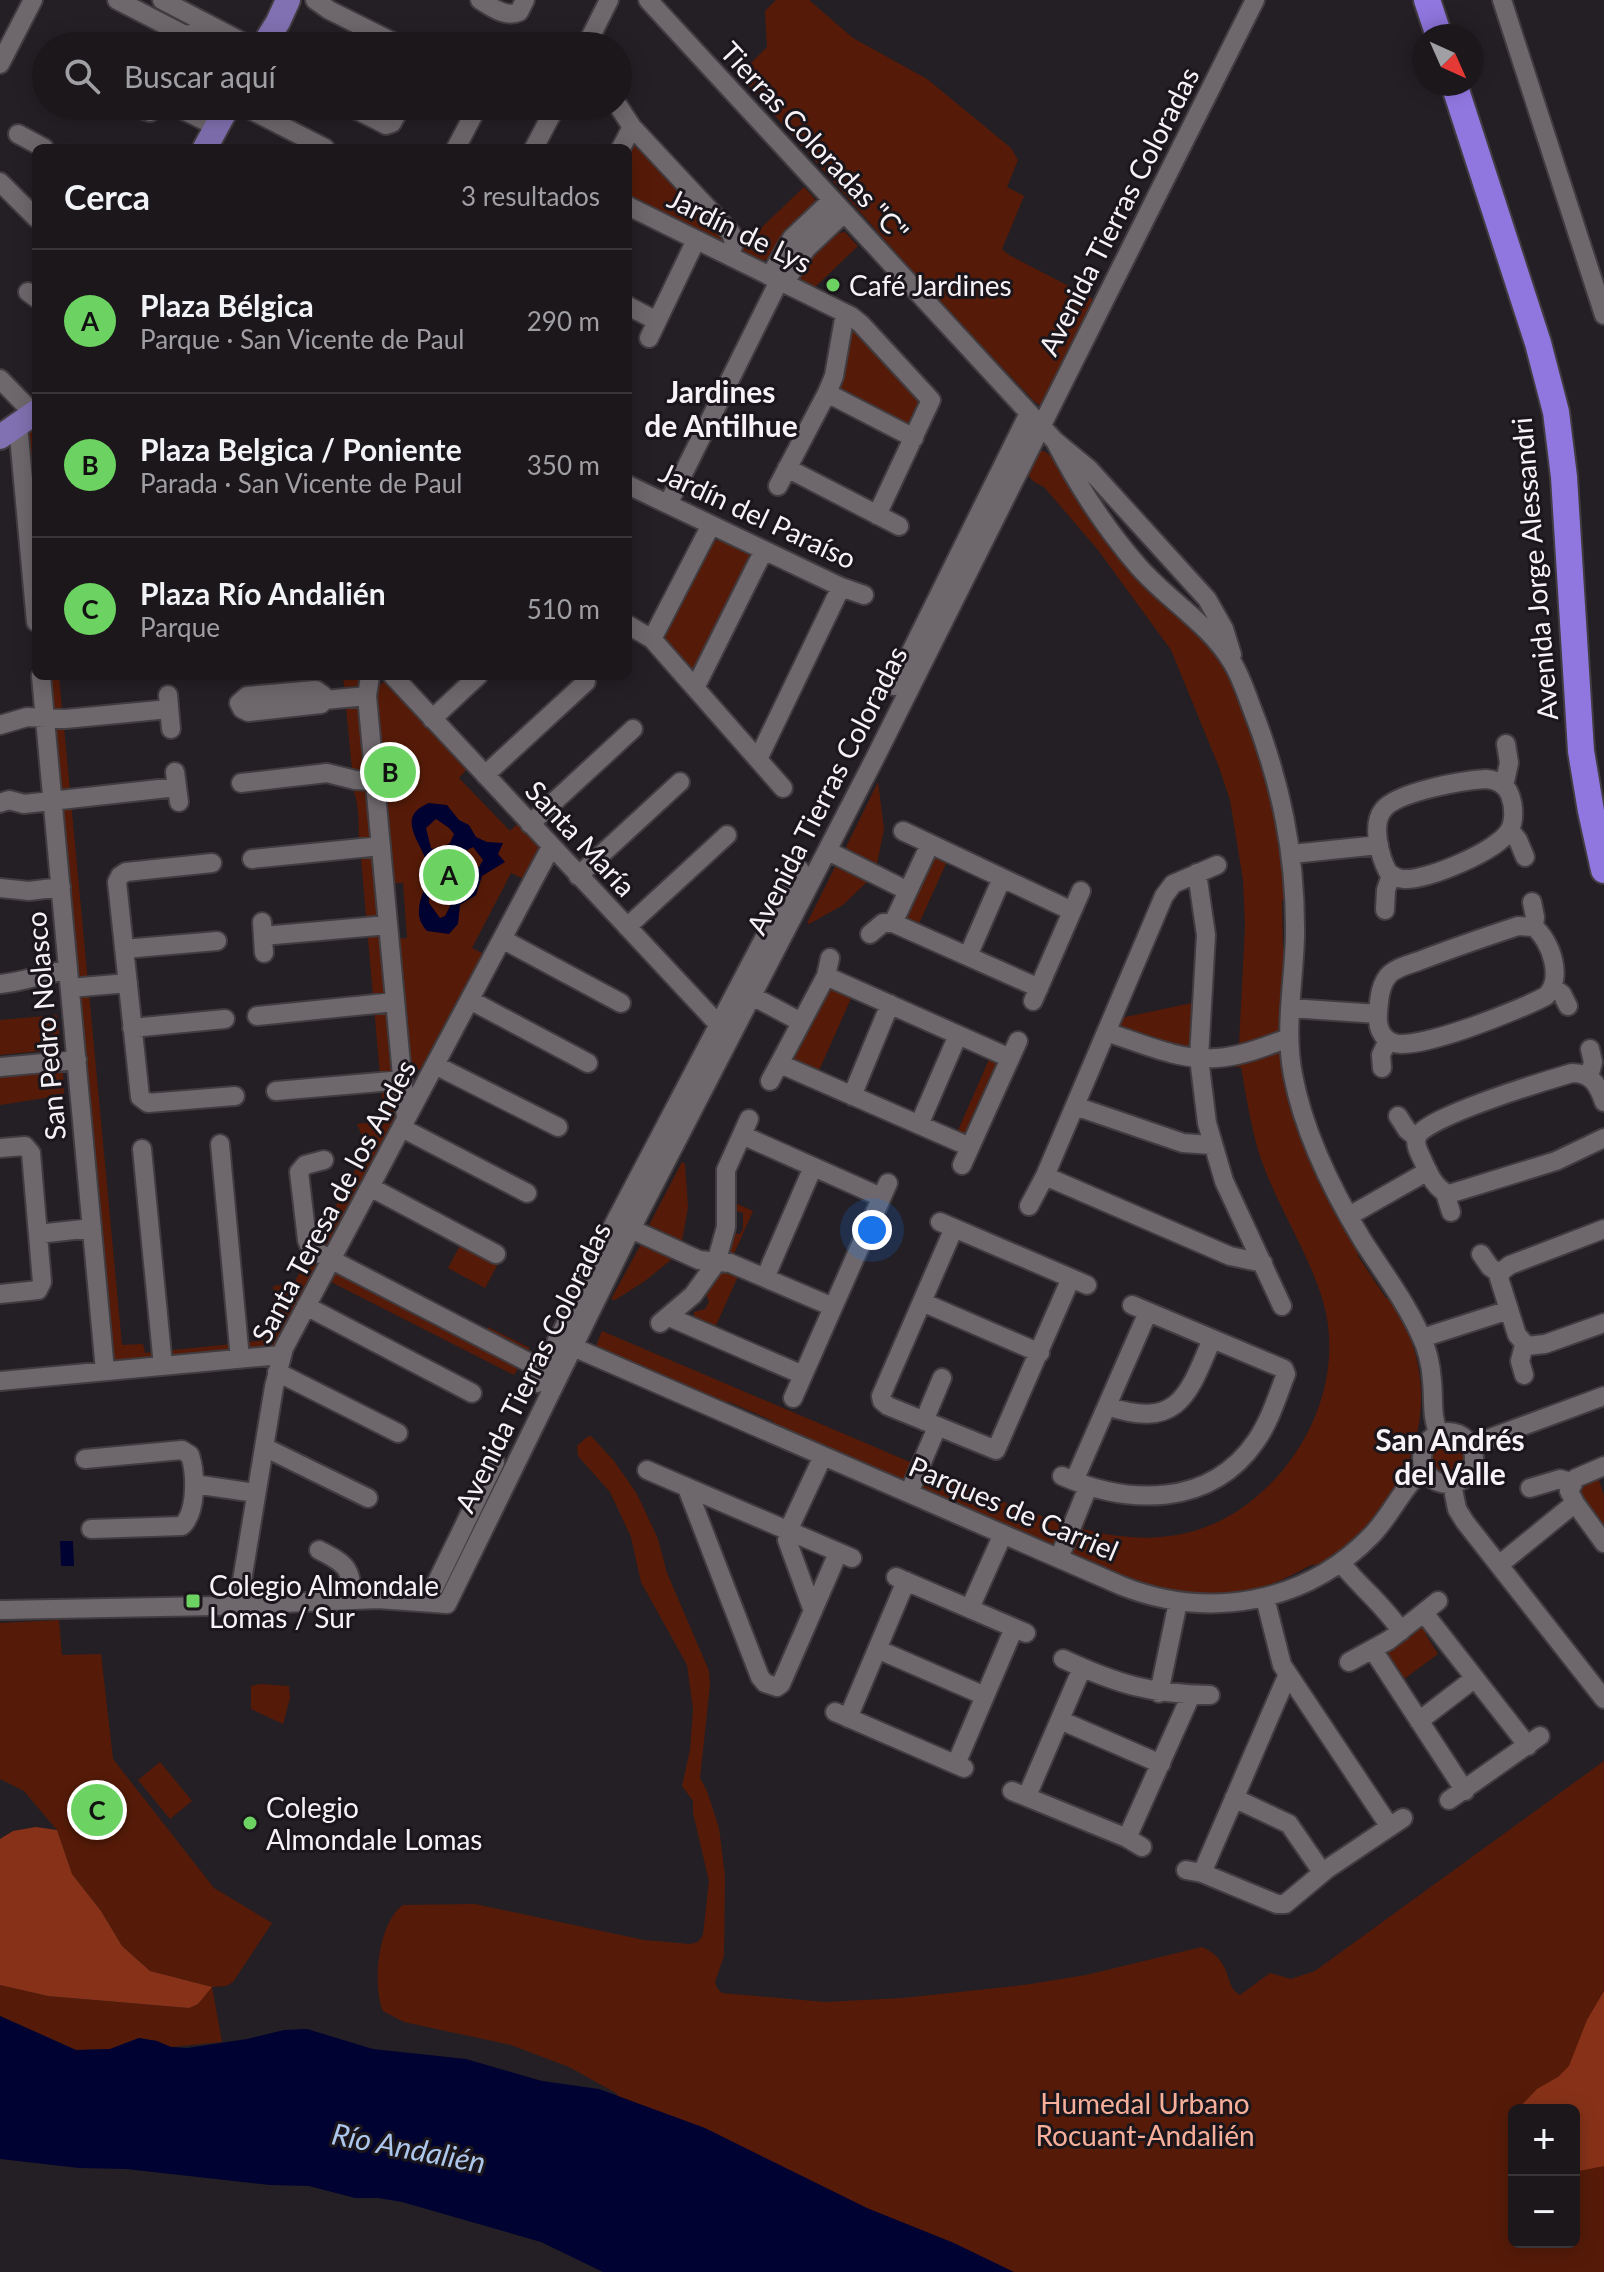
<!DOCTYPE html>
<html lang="es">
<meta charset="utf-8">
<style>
:root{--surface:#1b171b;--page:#242024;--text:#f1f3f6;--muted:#a09fa3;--line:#39363a;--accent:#6cd362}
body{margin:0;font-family:Lato,sans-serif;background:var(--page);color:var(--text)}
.controls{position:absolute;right:24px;bottom:24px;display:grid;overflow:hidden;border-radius:12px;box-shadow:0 4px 20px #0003}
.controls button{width:72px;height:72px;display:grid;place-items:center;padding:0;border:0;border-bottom:2px solid var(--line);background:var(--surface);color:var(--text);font:40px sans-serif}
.compass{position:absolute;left:1412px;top:24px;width:72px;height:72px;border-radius:50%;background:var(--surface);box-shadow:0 4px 20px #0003;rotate:135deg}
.you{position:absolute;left:872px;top:1230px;width:28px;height:28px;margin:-20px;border:6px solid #fff;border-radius:50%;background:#1a73e8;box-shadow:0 0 0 12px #1a73e833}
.badge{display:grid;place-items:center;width:52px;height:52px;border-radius:50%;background:var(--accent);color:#111;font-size:26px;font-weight:700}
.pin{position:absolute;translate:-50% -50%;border:4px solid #fff;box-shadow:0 2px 8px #0006}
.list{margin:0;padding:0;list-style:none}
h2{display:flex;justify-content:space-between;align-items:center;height:104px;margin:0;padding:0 32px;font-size:34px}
h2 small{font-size:26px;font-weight:400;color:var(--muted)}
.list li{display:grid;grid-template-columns:52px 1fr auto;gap:24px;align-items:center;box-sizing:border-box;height:144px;padding:0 32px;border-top:2px solid var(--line)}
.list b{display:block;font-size:30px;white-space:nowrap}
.list p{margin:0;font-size:26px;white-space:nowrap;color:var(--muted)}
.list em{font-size:26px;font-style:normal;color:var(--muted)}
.icon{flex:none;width:44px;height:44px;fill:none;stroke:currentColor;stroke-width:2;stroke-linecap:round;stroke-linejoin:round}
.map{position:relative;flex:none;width:1604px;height:2272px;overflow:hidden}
.search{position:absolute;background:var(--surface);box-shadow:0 4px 20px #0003;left:32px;top:32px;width:600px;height:88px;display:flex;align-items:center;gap:20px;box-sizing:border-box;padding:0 28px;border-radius:44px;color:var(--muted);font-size:30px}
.panel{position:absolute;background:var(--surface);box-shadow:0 4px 20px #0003;left:32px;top:144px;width:600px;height:536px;border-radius:12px}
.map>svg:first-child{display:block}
.green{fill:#561b08;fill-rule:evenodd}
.forest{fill:#873218}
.water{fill:#000231;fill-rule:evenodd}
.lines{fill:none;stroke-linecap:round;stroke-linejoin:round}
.minor-casing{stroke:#403c40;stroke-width:22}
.major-casing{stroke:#403c40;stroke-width:28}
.highway-casing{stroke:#403c40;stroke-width:30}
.minor{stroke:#6e686d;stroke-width:18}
.major{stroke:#8271b2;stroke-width:24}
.highway{stroke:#9077e0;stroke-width:26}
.poi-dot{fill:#6cd362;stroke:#1b161b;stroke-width:3}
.labels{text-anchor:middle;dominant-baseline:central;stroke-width:6;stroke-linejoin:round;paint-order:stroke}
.street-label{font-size:28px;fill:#f6f2f5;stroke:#1b161b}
.poi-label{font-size:28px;fill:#f6f2f5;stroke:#1b161b;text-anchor:start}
.park-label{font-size:28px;fill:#f8af9a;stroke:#1b161b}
.neighbourhood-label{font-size:30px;font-weight:bold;fill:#f6f2f5;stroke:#1b161b}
.water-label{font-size:30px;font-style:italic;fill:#acc6ec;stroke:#1b161b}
</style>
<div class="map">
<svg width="1604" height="2272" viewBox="0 0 1604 2272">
<rect width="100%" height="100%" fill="#241f24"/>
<!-- green -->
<path class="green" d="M 776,0 L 809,0 L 853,38 L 927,79 L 1011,148 L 1018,160 L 1007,187 L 1024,196 L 1002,249 L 1009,255 L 1088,296 L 1099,304 L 1045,402 L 1039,405 L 1035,402 L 938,300 L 739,75 L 767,47 L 765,11 Z
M 632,137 L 728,237 L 726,246 L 628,200 L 628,148 Z
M 804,187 L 815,199 L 815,204 L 783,236 L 771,258 L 761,261 L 738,250 Z
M 845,232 L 858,246 L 813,289 L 800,281 C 801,264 826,233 845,232 Z
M 851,330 L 856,330 L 925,401 L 912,428 L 839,395 L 836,383 Z
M 36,424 L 36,559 L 26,434 Z
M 1036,451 L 1044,451 L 1051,456 L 1227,666 L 1273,788 L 1286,896 L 1282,901 L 1283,949 L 1287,955 C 1284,987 1277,1020 1280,1053 C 1286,1123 1321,1192 1359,1251 L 1358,1256 L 1386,1298 C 1398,1301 1401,1316 1406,1327 C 1440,1405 1414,1484 1353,1540 C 1343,1550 1326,1566 1311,1565 C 1250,1600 1203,1603 1135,1583 L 774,1425 L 773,1421 L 729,1402 L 723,1404 L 595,1348 L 602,1331 L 1018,1508 L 1062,1523 L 1068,1513 L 1086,1521 L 1083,1529 C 1145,1545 1203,1541 1255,1498 C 1311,1452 1344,1373 1323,1301 C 1308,1251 1277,1206 1260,1156 C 1251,1127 1246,1096 1241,1067 L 1236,1067 L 1233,1047 L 1239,1045 L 1245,926 L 1243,880 L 1230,800 L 1219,767 L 1171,650 L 1098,550 L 1044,487 L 1034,482 L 1025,472 Z
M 720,540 L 753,557 L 694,676 L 660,635 L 713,541 Z
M 47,676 L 59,676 L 62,709 L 64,711 L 64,727 L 122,1345 L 143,1344 L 145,1353 L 232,1344 L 233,1353 L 113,1362 Z
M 343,676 L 360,676 L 402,1112 L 278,1343 L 266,1351 L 249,1352 L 243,1343 L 263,1340 L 276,1318 L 273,1286 L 294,1283 L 367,1148 L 357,1124 L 384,1121 L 361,859 L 358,857 C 359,840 361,799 351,786 L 350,771 L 352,769 Z
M 384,682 L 389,682 L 468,768 L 459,778 L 510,831 L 519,822 L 537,844 L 538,848 L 524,879 L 511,873 L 472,948 L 484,954 L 424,1067 L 418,1070 L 410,1068 L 395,939 L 407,938 L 403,883 L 390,883 L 375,688 Z
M 878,782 L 884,829 L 877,864 L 848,850 L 846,847 Z
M 932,855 L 949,857 L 917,928 L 902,920 Z
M 840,866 L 868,881 L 843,905 L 809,924 L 807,923 L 835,867 Z
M 828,986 L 853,994 L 817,1075 L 788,1058 Z
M 1192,1003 L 1191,1047 L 1184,1049 L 1124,1031 L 1120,1027 L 1121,1018 Z
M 57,1015 L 61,1049 L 0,1055 L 0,1020 Z
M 991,1055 L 1001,1063 L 966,1137 L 956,1135 Z
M 63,1071 L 64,1095 L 0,1105 L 0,1077 Z
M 682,1162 L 685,1164 L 688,1207 L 682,1241 L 649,1225 Z
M 735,1203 L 753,1211 L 733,1256 L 727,1253 L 731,1233 L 740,1234 L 743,1228 L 743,1213 L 736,1211 Z
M 462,1242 L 499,1262 L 485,1288 L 448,1268 Z
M 641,1244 L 672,1259 L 645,1281 L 615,1300 L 611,1299 Z
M 719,1269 L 739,1274 L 714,1330 L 694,1320 L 694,1312 L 705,1309 L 709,1302 L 705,1291 Z
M 338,1272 L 485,1341 L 488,1327 L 530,1348 L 514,1375 L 333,1283 L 329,1280 Z
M 591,1436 L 614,1461 L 637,1494 L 658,1539 L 667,1573 L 709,1671 L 710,1685 L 700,1778 L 707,1791 L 719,1828 L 725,1876 L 724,1956 L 715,1982 L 717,1988 L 722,1993 L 825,2002 L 903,1998 L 1024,1985 L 1086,1975 L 1202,1947 C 1235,1962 1223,1987 1240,1995 L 1270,1973 L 1291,1979 L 1315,1971 L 1604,1761 L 1604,2272 L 920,2272 L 642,2131 L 616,2093 L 569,2067 L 511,2045 L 404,2022 L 383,2011 C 372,1986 378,1922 403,1905 L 475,1904 L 644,1940 L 690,1944 L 698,1942 L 703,1935 L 709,1881 L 693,1813 L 693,1801 L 682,1786 L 690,1750 L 693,1709 L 687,1665 L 641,1582 L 631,1537 L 610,1492 L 578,1456 L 577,1446 L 587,1437 ZM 1514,2110 L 1574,2110 L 1574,2242 L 1514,2242 Z
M1429 1458a19 19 0 1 1 38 0a19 19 0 1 1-38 0Z
M 1597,1475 L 1604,1495 L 1604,1535 L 1577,1496 L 1581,1483 Z
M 59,1620 L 62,1655 L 101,1654 L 113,1759 L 214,1888 L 272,1923 L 233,1982 L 226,1986 L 212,1987 L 222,2042 L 171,2047 L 157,2041 L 139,2038 L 110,2049 L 76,2050 L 0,2016 L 0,1985 L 48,1996 L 189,2008 L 198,2004 L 211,1987 L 150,1971 L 122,1946 L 101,1911 L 72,1874 L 57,1830 L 24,1791 L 0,1779 L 0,1623 Z
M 1418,1623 L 1428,1627 L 1426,1635 L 1438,1654 L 1400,1682 L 1382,1651 Z
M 260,1684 L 289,1686 L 290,1698 L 283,1724 L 251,1709 L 251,1686 Z
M 160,1762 L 192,1801 L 170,1819 L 138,1780 Z"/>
<!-- forest -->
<path class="forest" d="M 36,1827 L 57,1830 L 72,1874 L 101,1911 L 122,1946 L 150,1971 L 212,1987 L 198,2004 L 189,2008 L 48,1996 L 0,1985 L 0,1839 L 13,1831 Z
M 1604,1991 L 1604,2166 L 1579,2171 L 1574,2175 L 1574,2110 L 1517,2110 L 1537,2089 L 1558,2077 L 1569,2066 L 1587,2020 Z
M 1514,2119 L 1514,2188 L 1510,2186 L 1508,2150 Z"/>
<!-- water -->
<path class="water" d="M 429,803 L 447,805 L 459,820 L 469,825 L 476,837 L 487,842 L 503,843 L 498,854 L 505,862 L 482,876 L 476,895 L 460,905 L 458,924 L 449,934 L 427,931 C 408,910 428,892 428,870 C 427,847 391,818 429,803 ZM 436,819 L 449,828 L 454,834 L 450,843 L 437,851 L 431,848 L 426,828 ZM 473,847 L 483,860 L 479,867 L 468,872 L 465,867 L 466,851 ZM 446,893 L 452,902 L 445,916 L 440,918 L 429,903 L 429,897 L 432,894 Z
M 60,1541 L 73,1541 L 74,1566 L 61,1566 Z
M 0,2016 L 76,2050 L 110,2049 L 139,2038 L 157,2041 L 171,2047 L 187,2048 L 247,2039 L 284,2030 L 307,2029 L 373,2049 L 466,2059 L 542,2081 L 599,2089 L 705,2128 L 867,2208 L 954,2243 L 1014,2272 L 603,2272 L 541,2242 L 402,2202 L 378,2198 L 355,2198 L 309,2186 L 270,2185 L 126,2169 L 79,2168 L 0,2159 Z"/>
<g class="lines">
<defs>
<path id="minor" d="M 117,0 L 185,35 L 198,33 L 204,24
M 162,0 L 250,46
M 315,0 L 329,10 L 401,46
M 480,0 C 492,7 505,18 519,12 L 525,0
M 648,0 L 1055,441 L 1089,469 L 1207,599 L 1224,629 L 1232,655
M 1502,0 L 1604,315
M 586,46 L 609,0
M 0,64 L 33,0
M 132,106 L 150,112 L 159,106
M 175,106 L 217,127
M 243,106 L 325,148
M 349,106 L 386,125 L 392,123 L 400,108
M 619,107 L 632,127 L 731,233 L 734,243 L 730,256
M 18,134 L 44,148
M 456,148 L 478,106
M 534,148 L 556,106
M 621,148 L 632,127
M 0,182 L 36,218
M 628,206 L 851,316 L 861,324 L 931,400 L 877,515
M 779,281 L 774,269 L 792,238 L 832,200
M 28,292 L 36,298
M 628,306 L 657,321
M 649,338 L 696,240
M 0,379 L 34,414
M 827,393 L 914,438
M 18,425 L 36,622
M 1055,441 C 1078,486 1106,529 1139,567 C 1168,600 1209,624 1232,662 C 1240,675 1246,692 1251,706 C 1281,782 1296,854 1295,936 C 1294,982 1284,1029 1293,1075 C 1304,1134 1332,1190 1363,1241 C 1383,1272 1405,1301 1420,1334 C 1427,1348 1431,1365 1432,1381 C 1434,1399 1431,1417 1439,1434
M 787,468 L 899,526
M 628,485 L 841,587 L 864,595
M 778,486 L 827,393 L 834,376 L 845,313
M 668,504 L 779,281 L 789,276 L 806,249 L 844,213
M 630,626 L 652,639 L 783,788
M 652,639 L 711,525
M 41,676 L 105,1371
M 370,676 L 367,696 L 406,1119
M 393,676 L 719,1025 L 727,1030
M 894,686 L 1029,413
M 695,688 L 764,550
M 168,695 L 171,729
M 324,700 L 323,695 L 316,690 L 247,696 L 239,703 L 242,709 L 248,712 L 321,704 L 324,700 L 367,696
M 432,719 L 478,676
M 0,725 L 27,717 L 65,719 L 169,709
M 758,759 L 841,587
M 175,772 L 179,802
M 485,775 L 586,682
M 1486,779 C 1497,780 1506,784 1510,795 C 1514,806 1515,821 1509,831 C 1497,851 1426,881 1404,879 C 1397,879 1393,876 1388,872 C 1380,857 1371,825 1383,810 C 1396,792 1464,780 1486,779 Z
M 241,783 L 327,773 L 355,780 L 374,781
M 1504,786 L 1509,763 L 1506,744
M 0,803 L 9,800 L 24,804 L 177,787
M 530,824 L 633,729
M 1510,830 L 1518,840 L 1525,857
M 903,831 L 1072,911
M 828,851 L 908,891
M 1292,854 L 1379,845
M 252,859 L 381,846
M 212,863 L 126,872 L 120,876 L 117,882 L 140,1097 L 148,1103 L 235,1096
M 1197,873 L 1206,935 L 1199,1058 L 1207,1123 L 1224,1181 L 1282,1306
M 578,876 L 680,782
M 0,888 L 29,891 L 61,887
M 1532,902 L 1535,917 L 1534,927
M 1385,910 L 1386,890 L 1391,875
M 262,922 L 264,953
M 893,923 L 930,844
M 1518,926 L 1534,927 C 1551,941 1564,979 1546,996 C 1522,1009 1418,1051 1394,1043 C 1381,1039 1377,1026 1378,1013 C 1379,1000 1380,982 1391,973 C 1398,967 1410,964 1419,961 C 1452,948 1485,937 1518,926 Z
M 627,927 L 727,835
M 870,934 L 883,923 L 893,923 L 1039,988
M 263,936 L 388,925
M 502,939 L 621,1003
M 124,949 L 217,941
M 968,956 L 1002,878
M 826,976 L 1010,1058
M 0,984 C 24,982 44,973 68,970
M 70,988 L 128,983
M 1554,988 L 1562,994 L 1568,1006
M 752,996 L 801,1022
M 470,1000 L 588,1063
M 1033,1001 L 1081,891
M 1290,1008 L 1378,1014
M 257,1016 L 395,1002
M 132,1028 L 225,1019
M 1106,1032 C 1141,1043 1179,1061 1216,1058 C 1240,1057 1266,1046 1289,1038
M 780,1064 L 970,1147
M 435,1065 L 558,1127
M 0,1067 L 77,1060
M 1382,1068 L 1381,1055 L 1388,1040
M 1589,1077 L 1593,1062 L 1590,1049
M 770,1081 L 826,976 L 830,958
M 276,1091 L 403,1080
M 852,1096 L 890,1004
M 1604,1102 C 1598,1085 1592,1073 1572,1073 C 1548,1080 1424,1117 1417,1137 C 1414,1145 1420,1154 1423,1161 C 1429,1174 1435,1189 1449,1194 L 1556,1161 L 1604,1138
M 1075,1106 L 1183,1143 L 1212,1145
M 1398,1116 L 1407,1130 L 1417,1138
M 919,1125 L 958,1035
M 402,1128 L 527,1193
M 742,1135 L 881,1197
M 220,1144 L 240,1359
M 0,1148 L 25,1146 L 31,1153 L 42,1282 L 38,1290 L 0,1294
M 142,1149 L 163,1366
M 324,1160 L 305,1165 L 299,1172 L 307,1240 L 311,1249 L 553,1375
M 962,1165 L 1018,1041
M 1045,1176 L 1230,1256 L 1263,1263
M 370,1187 L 496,1254
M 1445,1193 L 1451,1212
M 1029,1206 L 1045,1176 L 1164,896 L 1173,884 L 1217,865
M 1349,1216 L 1428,1171
M 940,1222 L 1087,1285
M 954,1228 L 881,1396 L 882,1401 L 888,1406 L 996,1450 L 1071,1278
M 631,1229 L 699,1260 L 730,1263 L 833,1307
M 1604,1229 L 1510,1265 L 1502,1271 L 1499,1278 L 1517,1335 L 1527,1346 L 1545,1344 L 1604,1323
M 38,1234 L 92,1228
M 1481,1254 L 1490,1267 L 1500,1274
M 765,1278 L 813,1167
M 922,1302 L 1040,1353
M 306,1306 L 472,1393
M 669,1317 L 803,1375
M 660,1323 L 693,1295 L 716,1263 L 726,1227 L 726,1170 L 749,1119
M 1422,1338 L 1509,1310
M 557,1340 L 1122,1586 C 1208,1620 1305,1604 1371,1536 C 1391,1516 1403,1486 1424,1469
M 1524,1345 L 1520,1361 L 1524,1375
M 277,1372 L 398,1433
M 0,1381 L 281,1355
M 537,1383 L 615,1222 L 800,870
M 793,1398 L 888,1183
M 1107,1406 C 1178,1430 1188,1396 1212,1339
M 924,1421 L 942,1378
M1422 1458a26 26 0 1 1 52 0a26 26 0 1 1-52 0Z
M 1471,1445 L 1604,1396
M 264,1447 L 368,1498
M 85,1459 L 182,1450 L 190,1455 C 196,1474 197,1512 182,1526 L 91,1529
M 1604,1466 L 1576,1478 L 1569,1491 L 1575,1503 L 1604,1543
M 647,1470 L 852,1558
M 1062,1476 C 1128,1505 1210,1508 1256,1441 C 1270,1421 1277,1397 1286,1374 L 1284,1369 L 1132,1305
M 1074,1481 L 1148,1312
M 194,1484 L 256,1493
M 1452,1484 L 1457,1509 L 1465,1522 L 1604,1699
M 687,1488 L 760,1677 L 765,1683 L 777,1687 L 781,1684 L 838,1553
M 1530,1488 L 1560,1479 L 1571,1482
M 909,1493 L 937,1427
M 319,1550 C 348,1565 350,1567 353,1599
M 1059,1558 L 1088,1487
M 1341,1563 C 1361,1588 1383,1604 1401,1631
M 1499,1565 L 1575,1503
M 896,1577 L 1026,1633
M 1265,1598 L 1282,1665 L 1390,1827
M 427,1602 L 495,1462
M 238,1605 L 274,1387 L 284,1348 L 551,847
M 970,1608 L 1003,1534
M 0,1610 L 215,1606 L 378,1599 L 447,1604 L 631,1229 L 875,758 L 1255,0
M 813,1611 L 787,1540 L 788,1531 L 823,1456
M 1424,1613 L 1528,1746
M 877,1649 L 985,1696
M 1373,1650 L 1465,1791
M 1063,1659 C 1117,1684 1150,1694 1210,1695
M 1349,1662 L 1389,1640 L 1438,1601
M 1159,1693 L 1178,1602
M 835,1712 L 964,1768
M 848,1718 L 906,1581
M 1060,1720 L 1161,1764
M 1419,1721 L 1475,1678
M 956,1764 L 1014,1628
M 1012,1791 L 1127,1838 L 1142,1847
M 1027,1796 L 1082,1668
M 1234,1798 L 1289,1824 L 1322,1872
M 1449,1800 L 1540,1736
M 1127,1838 L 1191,1695
M 1186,1870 L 1202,1873 L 1277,1904 L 1285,1904 L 1327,1869 L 1403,1818
M 1202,1873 L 1288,1674"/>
<path id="major" d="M 263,46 L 278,22 L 288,0
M 205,148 L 228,106
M 0,437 L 36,412"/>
<path id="highway" d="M 1427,0 L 1439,36
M 1454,84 L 1538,343 L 1556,412 L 1564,477 L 1581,751 L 1591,811 L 1604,870"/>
</defs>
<!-- minor casing -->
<use href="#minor" class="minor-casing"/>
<!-- major casing -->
<use href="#major" class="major-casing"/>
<!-- highway casing -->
<use href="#highway" class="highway-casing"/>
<!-- minor -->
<use href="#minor" class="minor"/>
<!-- major -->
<use href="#major" class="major"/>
<!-- highway -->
<use href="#highway" class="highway"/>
</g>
<!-- markers -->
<g class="poi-dot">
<circle cx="833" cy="285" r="8"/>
<rect x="185" y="1593" width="16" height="16" rx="4"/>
<circle cx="250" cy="1823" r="8"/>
</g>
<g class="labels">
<!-- street labels -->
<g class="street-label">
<text transform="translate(815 141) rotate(47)">Tierras Coloradas "C"</text>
<text transform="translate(1118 211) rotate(-63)">Avenida Tierras Coloradas</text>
<text transform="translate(740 230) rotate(26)">Jardín de Lys</text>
<text transform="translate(758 515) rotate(25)">Jardín del Paraíso</text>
<text transform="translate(1534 569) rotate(-95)">Avenida Jorge Alessandri</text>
<text transform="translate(826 790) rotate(-63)">Avenida Tierras Coloradas</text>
<text transform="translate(581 838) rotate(47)">Santa María</text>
<text transform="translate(45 1026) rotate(-95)">San Pedro Nolasco</text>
<text transform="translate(333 1201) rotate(-62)">Santa Teresa de los Andes</text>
<text transform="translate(532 1367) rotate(-64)">Avenida Tierras Coloradas</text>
<text transform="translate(1014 1508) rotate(23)">Parques de Carriel</text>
</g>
<!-- poi labels -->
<g class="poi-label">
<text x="849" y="285">Café Jardines</text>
<text x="209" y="1585">Colegio Almondale<tspan x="209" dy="32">Lomas / Sur</tspan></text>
<text x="266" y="1807">Colegio<tspan x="266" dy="32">Almondale Lomas</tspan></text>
</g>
<!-- park labels -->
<g class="park-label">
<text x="1145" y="2103">Humedal Urbano<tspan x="1145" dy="32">Rocuant-Andalién</tspan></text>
</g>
<!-- neighbourhood labels -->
<g class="neighbourhood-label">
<text x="721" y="391">Jardines<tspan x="721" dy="34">de Antilhue</tspan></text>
<text x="1450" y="1439">San Andrés<tspan x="1450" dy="34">del Valle</tspan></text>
</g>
<!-- water labels -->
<g class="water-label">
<text transform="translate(409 2147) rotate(11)">Río Andalién</text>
</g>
</g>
</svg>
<div class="controls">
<button>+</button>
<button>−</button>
</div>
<svg class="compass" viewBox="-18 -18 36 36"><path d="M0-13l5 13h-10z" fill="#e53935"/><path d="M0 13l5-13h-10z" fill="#a09fa3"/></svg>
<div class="you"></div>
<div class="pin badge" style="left:449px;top:875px">A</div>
<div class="pin badge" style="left:390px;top:772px">B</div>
<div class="pin badge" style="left:97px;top:1810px">C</div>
<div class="search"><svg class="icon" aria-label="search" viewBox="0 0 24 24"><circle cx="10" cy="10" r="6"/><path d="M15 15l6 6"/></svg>Buscar aquí</div>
<section class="panel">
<h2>Cerca<small>3 resultados</small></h2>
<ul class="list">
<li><span class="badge">A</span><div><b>Plaza Bélgica</b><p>Parque · San Vicente de Paul</p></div><em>290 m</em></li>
<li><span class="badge">B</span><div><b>Plaza Belgica / Poniente</b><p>Parada · San Vicente de Paul</p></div><em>350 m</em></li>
<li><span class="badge">C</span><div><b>Plaza Río Andalién</b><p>Parque</p></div><em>510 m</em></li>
</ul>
</section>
</div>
